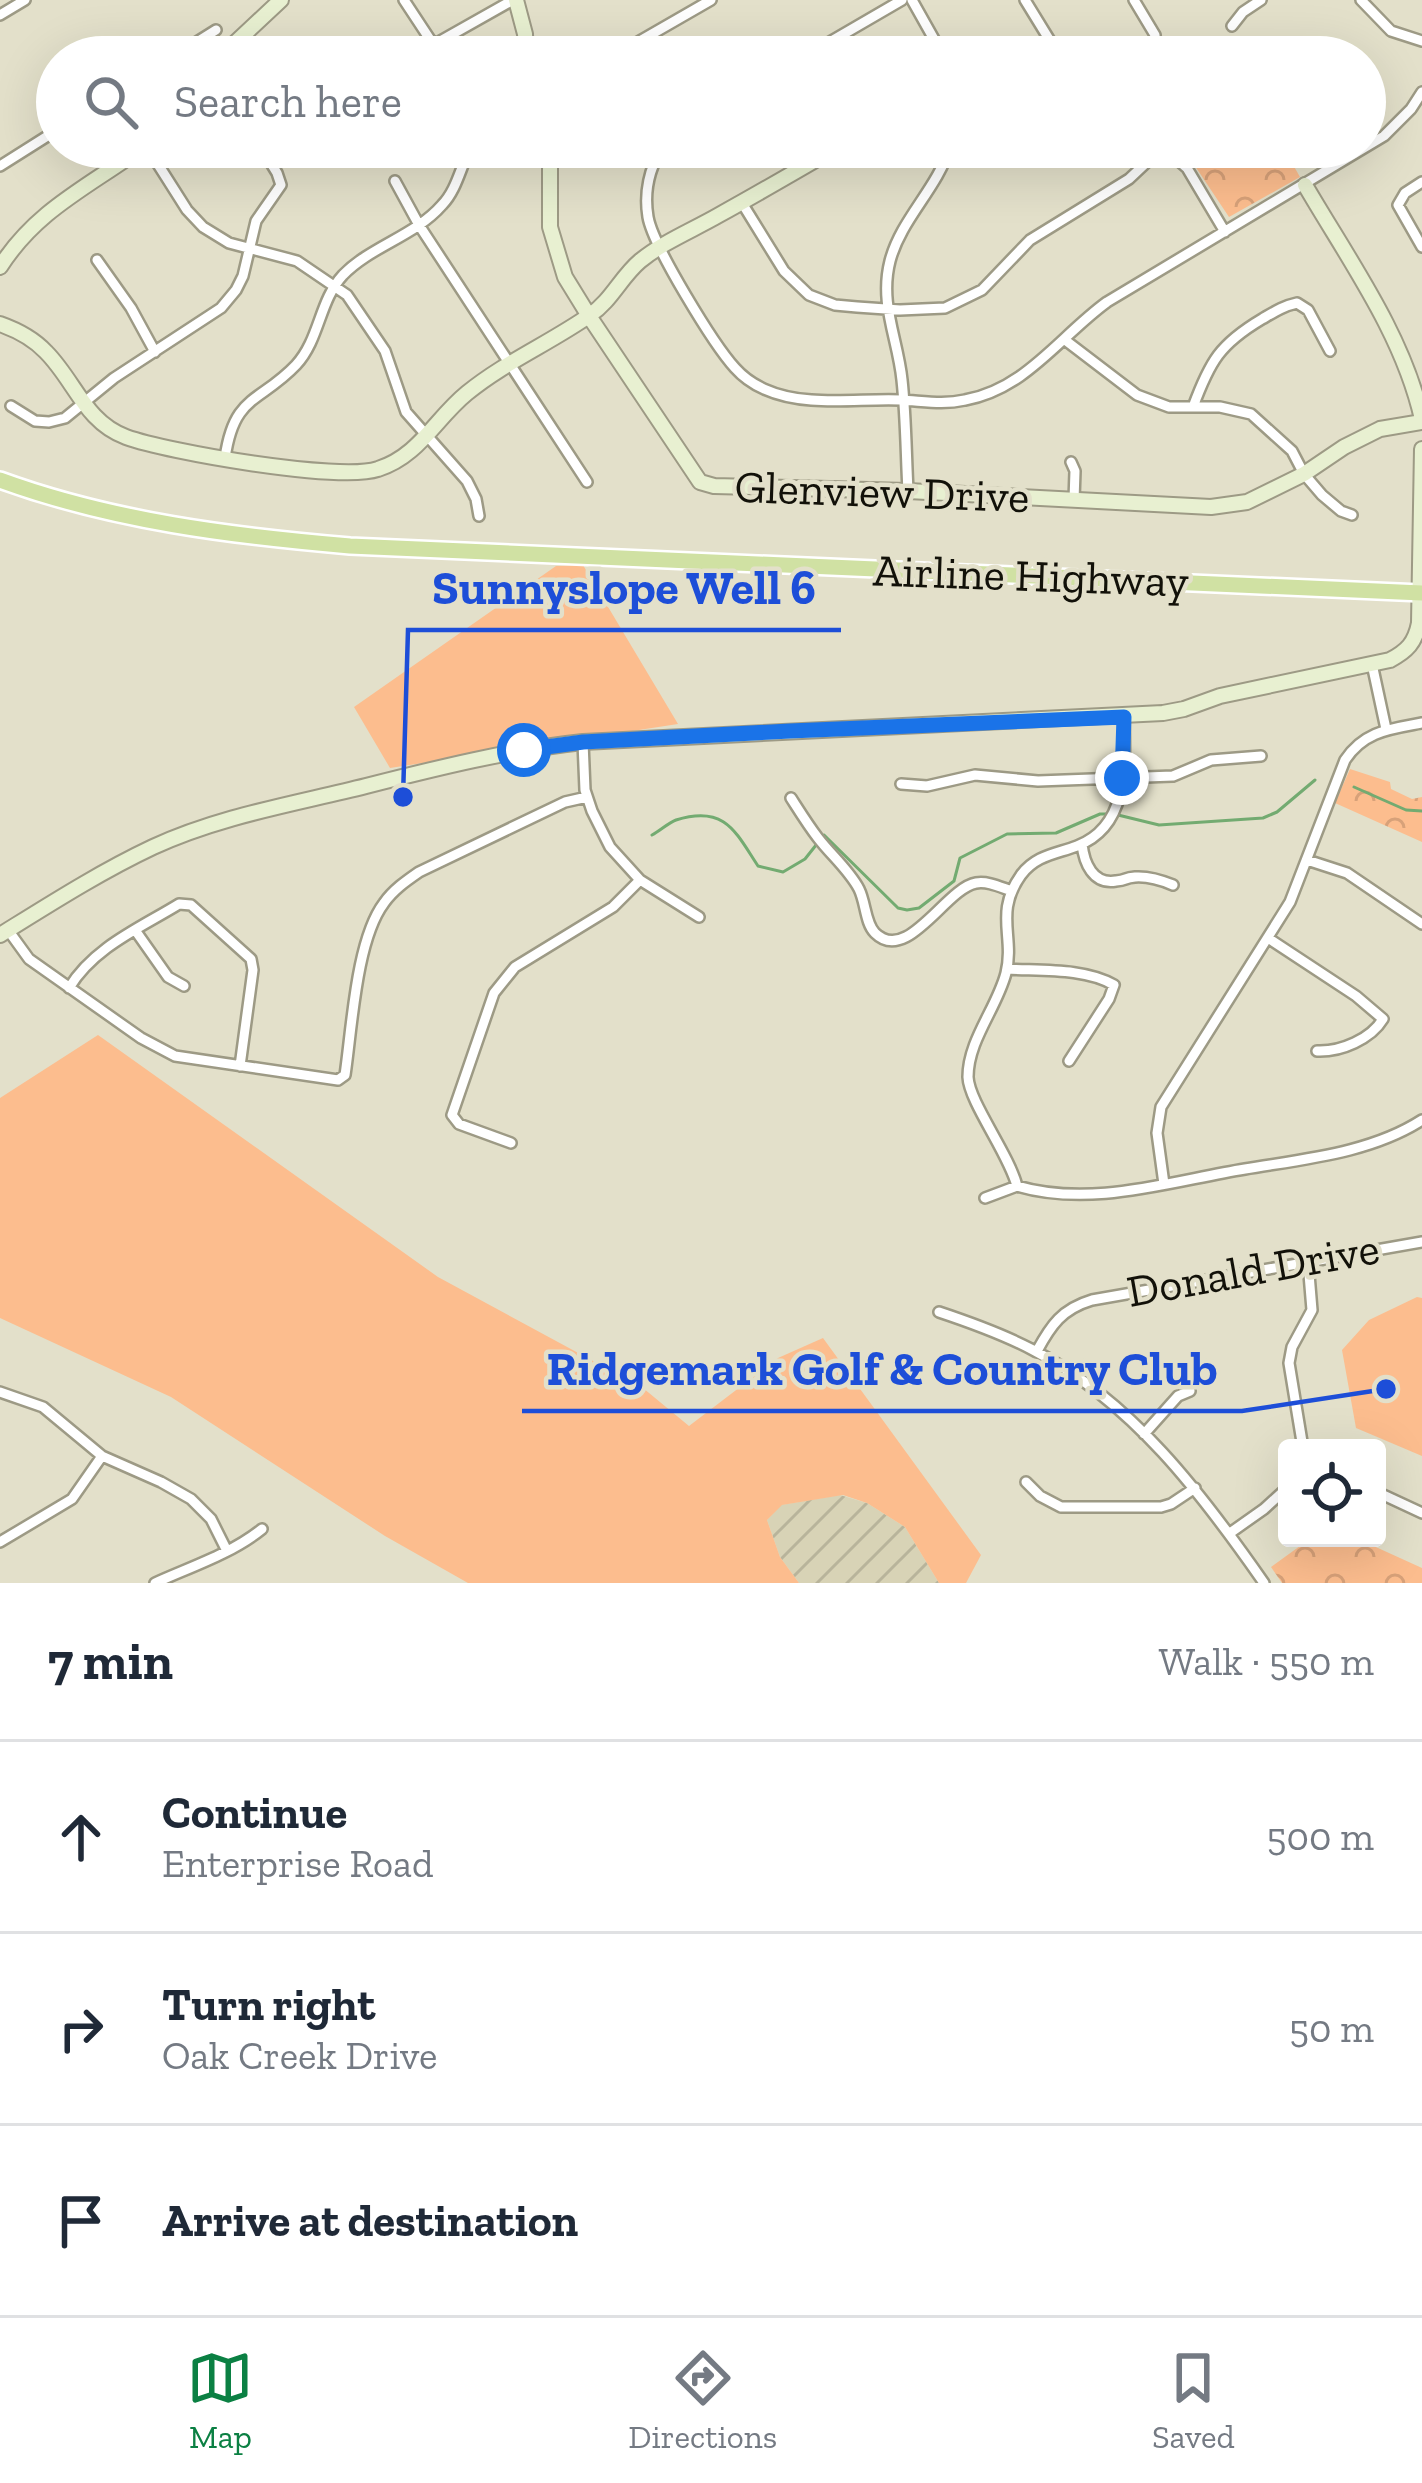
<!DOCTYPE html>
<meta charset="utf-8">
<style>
:root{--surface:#fff;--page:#f6f6f7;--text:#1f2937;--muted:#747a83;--line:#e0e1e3;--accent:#0b8043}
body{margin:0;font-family:"Zilla Slab",serif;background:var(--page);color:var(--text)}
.controls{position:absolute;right:36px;bottom:36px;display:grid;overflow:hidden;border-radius:12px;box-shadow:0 12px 48px #0002}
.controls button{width:108px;height:108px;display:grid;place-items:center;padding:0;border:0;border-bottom:3px solid var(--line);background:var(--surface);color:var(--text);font:60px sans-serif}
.stop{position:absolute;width:36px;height:36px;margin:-27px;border:9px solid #1a73e8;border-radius:50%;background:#fff}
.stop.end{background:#1a73e8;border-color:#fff;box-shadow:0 3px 12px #0008}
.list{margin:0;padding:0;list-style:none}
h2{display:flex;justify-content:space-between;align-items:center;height:156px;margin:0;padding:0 48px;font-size:51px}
h2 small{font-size:39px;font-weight:400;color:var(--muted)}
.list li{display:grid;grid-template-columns:78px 1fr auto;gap:36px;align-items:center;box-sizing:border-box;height:192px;padding:0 48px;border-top:3px solid var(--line)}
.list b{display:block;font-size:45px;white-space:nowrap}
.list p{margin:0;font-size:39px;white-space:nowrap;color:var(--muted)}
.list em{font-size:39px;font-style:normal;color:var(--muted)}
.icon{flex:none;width:66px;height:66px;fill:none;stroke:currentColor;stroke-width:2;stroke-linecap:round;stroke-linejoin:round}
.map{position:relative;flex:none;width:1422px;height:1583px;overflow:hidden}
.search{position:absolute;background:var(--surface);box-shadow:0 12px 48px #0002;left:36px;right:36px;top:36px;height:132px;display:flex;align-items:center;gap:30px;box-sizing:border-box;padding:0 42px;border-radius:66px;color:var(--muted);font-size:45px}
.sheet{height:732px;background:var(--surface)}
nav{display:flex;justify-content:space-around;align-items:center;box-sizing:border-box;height:168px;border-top:3px solid var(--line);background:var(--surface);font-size:33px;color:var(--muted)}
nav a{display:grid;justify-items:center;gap:6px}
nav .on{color:var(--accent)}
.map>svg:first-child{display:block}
.industrial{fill:url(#industrial-furrows)}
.green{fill:#fcbd8e}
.park{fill:url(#park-crowns)}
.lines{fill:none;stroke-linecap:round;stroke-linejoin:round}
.stream{stroke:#73ab71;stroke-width:3}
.street-casing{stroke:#9d9a85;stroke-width:14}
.secondary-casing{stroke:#9d9a85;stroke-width:18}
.primary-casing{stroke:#fff;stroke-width:20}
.street{stroke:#fff;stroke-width:9}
.secondary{stroke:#e8f0d1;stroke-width:14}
.primary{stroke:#d0e1a3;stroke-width:15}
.route{stroke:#1a73e8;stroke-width:15}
.labels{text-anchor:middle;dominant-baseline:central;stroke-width:9;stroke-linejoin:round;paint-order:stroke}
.street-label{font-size:45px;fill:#121109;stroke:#e3e0ca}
.leader{fill:none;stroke:#1d4ed8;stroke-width:4.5}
.callout-dot{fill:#1d4ed8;stroke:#e3e0ca;stroke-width:4.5}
.callout-label{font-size:48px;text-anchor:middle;font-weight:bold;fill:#1d4ed8;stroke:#e3e0ca;stroke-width:9;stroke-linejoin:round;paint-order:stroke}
</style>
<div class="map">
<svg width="1422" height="1583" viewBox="0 0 1422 1583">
<defs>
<pattern id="industrial-furrows" width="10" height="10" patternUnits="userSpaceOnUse" patternTransform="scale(3)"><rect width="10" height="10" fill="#d8d3b6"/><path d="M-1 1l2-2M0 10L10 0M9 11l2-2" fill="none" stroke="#b8b49b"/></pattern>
<pattern id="park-crowns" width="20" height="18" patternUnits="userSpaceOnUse" patternTransform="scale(3)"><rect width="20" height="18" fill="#fcbd8e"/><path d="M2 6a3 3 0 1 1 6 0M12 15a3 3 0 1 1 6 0" fill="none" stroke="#d7a179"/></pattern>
</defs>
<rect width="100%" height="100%" fill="#e3e0ca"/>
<!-- industrial -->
<path class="industrial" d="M 840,1495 L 867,1503 L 905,1527 L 939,1583 L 799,1583 L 780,1557 L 767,1520 L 781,1505 Z"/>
<!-- green -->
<path class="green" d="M 583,565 L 678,724 L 390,768 L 354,707 L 556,566 Z
M 98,1035 L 438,1277 L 643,1388 L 689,1426 L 778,1358 L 823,1338 L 981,1555 L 966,1583 L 939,1583 L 905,1527 L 867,1503 L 843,1495 L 782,1505 L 767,1520 L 780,1557 L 799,1583 L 468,1583 L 385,1536 L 171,1397 L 0,1318 L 0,1098 Z
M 1417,1297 L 1422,1298 L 1422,1456 L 1356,1428 L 1342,1350 L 1369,1320 Z"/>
<!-- park -->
<path class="park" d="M 1177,147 L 1283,147 L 1300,177 L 1229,217 L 1193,163 Z
M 1350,769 L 1390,782 L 1391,789 L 1412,799 L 1422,797 L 1422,842 L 1335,803 Z
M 1311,1538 L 1356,1538 L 1422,1568 L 1422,1583 L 1282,1583 L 1271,1567 Z"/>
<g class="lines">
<!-- stream -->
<path class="stream" d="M 1354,787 L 1406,810 L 1422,811
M 1118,815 L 1159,825 L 1263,818 L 1277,812 L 1315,780
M 652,835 C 660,831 668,823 676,820 C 725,805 735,831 758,866 L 783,872 L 805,859 L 824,835 L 898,908 L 907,910 L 919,908 L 954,881 L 960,858 L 1007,834 L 1056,833 L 1100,814 L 1108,814"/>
<defs>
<path id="street" d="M 404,0 L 433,44
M 912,0 L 944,57
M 1025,0 L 1060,57
M 1134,0 L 1155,35 L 1156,50 L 1148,57
M 1361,0 L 1391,31 L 1422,41
M 0,15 L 25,0
M 1232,26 L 1243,12 L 1261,0
M 321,50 L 325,57
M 173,57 L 216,30
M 412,57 L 513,0
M 612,57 L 711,0
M 804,57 L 902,0
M 147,147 L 187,210 L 203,227 L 229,243 L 297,261 L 347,295 L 385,351 L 406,412 L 467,481 L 476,499 L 479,516
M 663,147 C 649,168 644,193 648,217 C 653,246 714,345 735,368 C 743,377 753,384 764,389 C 806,408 857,398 901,400 C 923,401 943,405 965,400 C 1026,389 1060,336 1107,302 L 1384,136 L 1411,109 L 1422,92
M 0,166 L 57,130
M 395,181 L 419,225 L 587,482
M 1422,182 L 1405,193 L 1398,205 L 1422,247
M 742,203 L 784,271 L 809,295 L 835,305 L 857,307 L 900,310 L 945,308 L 982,290 L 1030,240 L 1129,179 L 1163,147 L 1187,168 L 1225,232
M 97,260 L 131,308 L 155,352
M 1065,340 L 1137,395 L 1169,407 L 1220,407 L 1251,414 L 1292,451 L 1304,474 L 1322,495 L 1341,511 L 1352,515
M 11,406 L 35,421 L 49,422 L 65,418 L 114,378 L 221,308 L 236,290 L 243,276 L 256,221 L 281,185 L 277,173 L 261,147
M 1193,407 C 1210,361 1220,344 1262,319 C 1274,312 1283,306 1297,303 L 1308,310 L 1330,351
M 225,458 C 234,394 260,403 296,365 C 320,339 319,301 343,275 C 371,246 415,236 442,205 C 457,190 461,165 471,147
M 1071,462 L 1075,471 L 1074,500
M 908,491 C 906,454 906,417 902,380 C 898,339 879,304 890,261 C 901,219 937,189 950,147
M 1372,664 L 1386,729
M 1124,717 C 1125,763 1130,826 1077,846 C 1056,854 1036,855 1021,875 C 994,913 1015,936 1006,973 C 997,1008 968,1040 968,1077 C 969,1102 1009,1154 1017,1186 C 1092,1208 1171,1181 1245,1169 C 1304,1159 1371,1153 1422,1120
M 583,742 L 585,790 L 592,811 L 610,847 L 640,880 L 699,917
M 901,784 L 927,786 L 975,775 L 1038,781 L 1173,776 L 1211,760 L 1261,756
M 791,798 C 800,812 808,825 818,838 C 831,855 849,870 859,889 C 866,903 865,923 875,933 C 907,965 946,888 976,883 C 988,881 1000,887 1012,891
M 1082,844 C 1084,863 1093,885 1116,881 C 1128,880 1123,878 1135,877 C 1149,876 1161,880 1173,885
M 1307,860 L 1347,873 L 1422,924
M 8,930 L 29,959 L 141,1038 L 175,1056 L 338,1080 L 345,1075 C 352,1028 356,940 384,903 C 393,890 406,881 419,872 L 565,802 L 587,797
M 135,930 L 168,977 L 184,986
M 1268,938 L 1356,996 L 1383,1019 C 1371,1039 1341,1052 1317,1051
M 1007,969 C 1041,971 1085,968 1114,985 L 1109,999 L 1069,1061
M 69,988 C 94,947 140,928 179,904 L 191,905 L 251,959 L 253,970 L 240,1066
M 511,1143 L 459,1124 L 452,1115 L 494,993 L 515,967 L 613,907 L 640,880
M 1164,1184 L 1157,1133 L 1161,1107 L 1290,902 L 1345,760 C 1364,731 1390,729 1422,723
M 985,1198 L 1017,1186
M 939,1312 C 972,1323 1003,1334 1033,1350 C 1132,1401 1202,1494 1264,1583
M 1037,1351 C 1051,1325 1062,1309 1092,1300 L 1422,1242
M 0,1392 L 43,1407 L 102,1456 L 161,1482 L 191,1499 L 211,1519 L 227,1551
M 1144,1434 L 1178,1396 L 1190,1391
M 1303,1448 L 1289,1363 L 1292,1347 L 1312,1310 L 1308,1262
M 1026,1482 L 1040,1496 L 1061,1507 L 1161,1507 L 1171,1504 L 1195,1488
M 1377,1492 L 1422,1513
M 1230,1533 L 1264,1509 L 1287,1488
M 0,1542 L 72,1499 L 102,1456
M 155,1583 C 190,1567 231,1554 262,1529"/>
<path id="secondary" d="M 516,0 L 525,34 L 526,57
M 220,57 L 281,0
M 550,147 L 550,227 L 565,277 L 589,316 L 700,482 L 714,486 L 908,491 L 1211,507 L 1247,502 L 1304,474 L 1344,447 L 1380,429 L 1422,422
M 1305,185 C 1348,259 1403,334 1422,419
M 0,267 C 37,209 90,186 143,147
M 0,324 C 17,330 33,338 46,352 C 75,381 85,422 126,437 C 167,452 340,482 378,469 C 419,456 435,419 467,393 C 505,362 550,343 590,315 C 611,301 621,277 640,261 C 663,242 693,230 719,215 C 759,193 798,170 838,147
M 0,935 C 50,904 100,872 153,847 C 220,816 294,804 366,786 C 437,768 509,750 583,742 L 1163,713 L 1184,709 L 1220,696 L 1390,660 C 1407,651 1415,643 1419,623 L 1422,449"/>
<path id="primary" d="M 0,480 C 112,521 232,536 350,546 L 1422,593"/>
</defs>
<!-- street casing -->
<use href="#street" class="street-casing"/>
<!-- secondary casing -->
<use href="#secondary" class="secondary-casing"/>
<!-- primary casing -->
<use href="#primary" class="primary-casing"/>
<!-- street -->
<use href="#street" class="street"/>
<!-- secondary -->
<use href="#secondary" class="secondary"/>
<!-- primary -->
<use href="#primary" class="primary"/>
</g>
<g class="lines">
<!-- route -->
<path class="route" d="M 524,750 L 583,742 L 790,731 L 1124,717 L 1122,778"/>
</g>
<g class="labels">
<!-- street labels -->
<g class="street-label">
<text transform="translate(882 492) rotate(2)">Glenview Drive</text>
<text transform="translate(1031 576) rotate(2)">Airline Highway</text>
<text transform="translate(1253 1270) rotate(-10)">Donald Drive</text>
</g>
</g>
<!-- callouts -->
<path class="leader" d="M403 797L408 630H841M1386 1389L1242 1411H522"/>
<g class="callout-dot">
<circle cx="403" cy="797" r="12"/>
<circle cx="1386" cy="1389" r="12"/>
</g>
<g class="callout-label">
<text x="624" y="604">Sunnyslope Well 6</text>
<text x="882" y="1385">Ridgemark Golf &amp; Country Club</text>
</g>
</svg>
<div class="controls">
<button><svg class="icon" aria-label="locate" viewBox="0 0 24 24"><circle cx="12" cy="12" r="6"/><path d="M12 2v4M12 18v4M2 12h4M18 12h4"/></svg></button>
</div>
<div class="stop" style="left:524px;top:750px"></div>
<div class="stop end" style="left:1122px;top:778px"></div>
<div class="search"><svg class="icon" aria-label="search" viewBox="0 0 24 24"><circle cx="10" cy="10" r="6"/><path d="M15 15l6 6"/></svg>Search here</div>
</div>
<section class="sheet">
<h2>7 min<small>Walk · 550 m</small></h2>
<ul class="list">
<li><svg class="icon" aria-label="ahead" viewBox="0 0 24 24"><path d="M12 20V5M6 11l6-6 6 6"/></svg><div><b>Continue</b><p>Enterprise Road</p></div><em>500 m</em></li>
<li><svg class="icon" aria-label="right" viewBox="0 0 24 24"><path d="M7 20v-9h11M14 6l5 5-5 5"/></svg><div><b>Turn right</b><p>Oak Creek Drive</p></div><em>50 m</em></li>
<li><svg class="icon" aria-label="arrive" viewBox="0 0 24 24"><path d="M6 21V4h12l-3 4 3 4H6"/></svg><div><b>Arrive at destination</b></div></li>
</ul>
</section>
<nav>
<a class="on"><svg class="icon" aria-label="map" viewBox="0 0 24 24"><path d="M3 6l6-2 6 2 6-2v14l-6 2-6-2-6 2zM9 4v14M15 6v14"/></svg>Map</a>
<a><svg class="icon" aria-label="directions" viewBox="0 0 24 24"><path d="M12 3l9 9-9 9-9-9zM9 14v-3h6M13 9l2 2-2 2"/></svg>Directions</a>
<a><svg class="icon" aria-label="saved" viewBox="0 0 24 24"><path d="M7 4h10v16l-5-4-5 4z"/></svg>Saved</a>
</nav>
